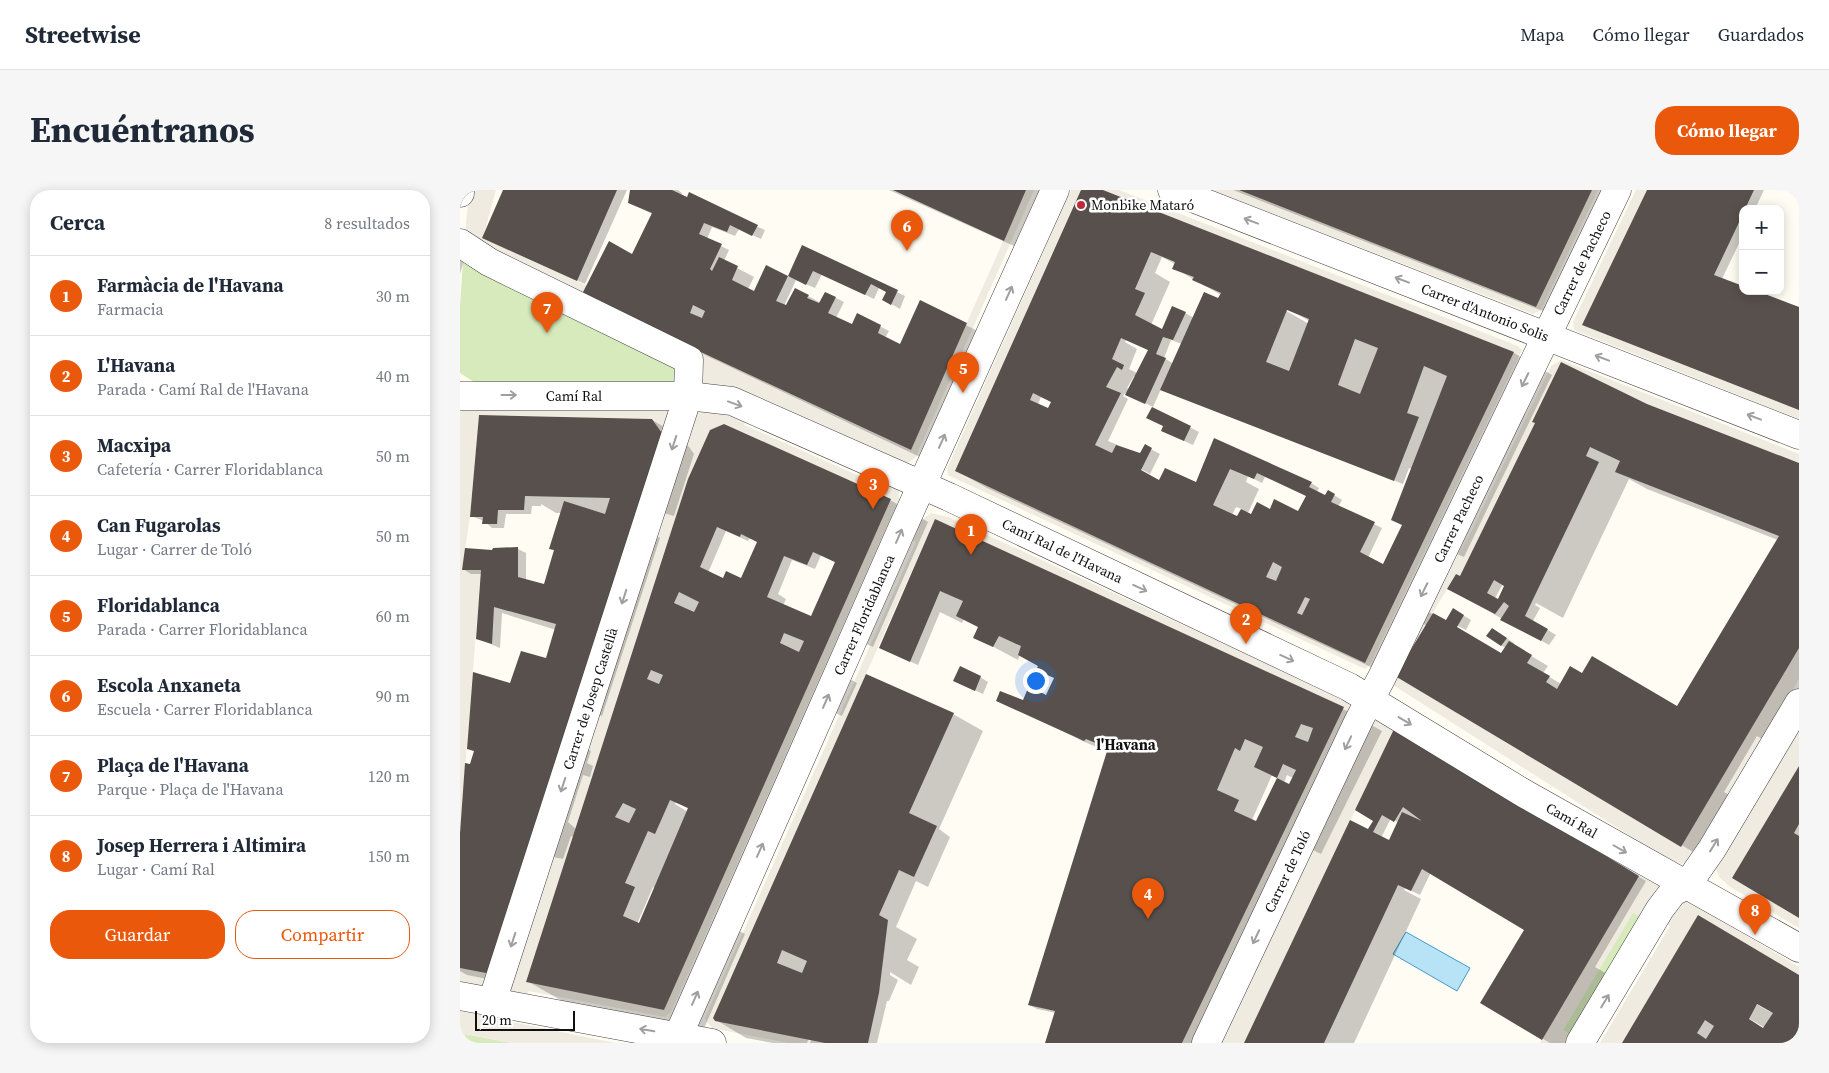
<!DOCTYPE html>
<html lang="es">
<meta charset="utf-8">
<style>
:root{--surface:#fff;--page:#f6f6f7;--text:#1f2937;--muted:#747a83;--line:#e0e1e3;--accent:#ea580c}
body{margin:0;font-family:"Source Serif 4",serif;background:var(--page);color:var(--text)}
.controls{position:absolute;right:15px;top:15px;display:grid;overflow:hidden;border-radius:10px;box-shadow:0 2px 12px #0003}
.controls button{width:45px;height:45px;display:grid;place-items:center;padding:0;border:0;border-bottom:1px solid var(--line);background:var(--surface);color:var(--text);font:25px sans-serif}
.scale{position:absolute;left:15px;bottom:12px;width:100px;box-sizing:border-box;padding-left:5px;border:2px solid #101010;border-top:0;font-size:14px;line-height:18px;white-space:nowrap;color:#101010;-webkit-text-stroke:4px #fff;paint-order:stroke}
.you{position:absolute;left:575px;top:490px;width:18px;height:18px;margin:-12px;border:4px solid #fff;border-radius:50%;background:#1a73e8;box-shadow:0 0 0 8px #1a73e833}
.badge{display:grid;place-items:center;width:32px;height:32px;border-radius:50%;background:var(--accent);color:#fff;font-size:16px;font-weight:700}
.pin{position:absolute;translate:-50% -41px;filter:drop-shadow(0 1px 2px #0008)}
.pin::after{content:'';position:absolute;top:26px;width:18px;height:15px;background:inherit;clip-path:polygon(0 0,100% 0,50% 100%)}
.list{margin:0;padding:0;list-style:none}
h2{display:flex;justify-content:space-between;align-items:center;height:65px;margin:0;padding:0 20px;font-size:21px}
h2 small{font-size:16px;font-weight:400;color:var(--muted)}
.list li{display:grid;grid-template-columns:32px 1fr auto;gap:15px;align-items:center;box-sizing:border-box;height:80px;padding:0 20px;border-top:1px solid var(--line)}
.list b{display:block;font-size:19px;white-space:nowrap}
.list p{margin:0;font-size:16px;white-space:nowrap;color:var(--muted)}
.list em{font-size:16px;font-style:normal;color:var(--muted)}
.actions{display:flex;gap:10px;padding:15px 20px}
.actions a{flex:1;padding:11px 0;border:1px solid var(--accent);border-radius:20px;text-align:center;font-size:18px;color:var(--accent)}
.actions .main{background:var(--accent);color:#fff}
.map{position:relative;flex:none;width:1339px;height:853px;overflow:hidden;border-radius:20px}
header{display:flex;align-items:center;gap:30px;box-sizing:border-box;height:70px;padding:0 25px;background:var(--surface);border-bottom:1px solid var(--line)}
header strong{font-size:24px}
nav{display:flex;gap:28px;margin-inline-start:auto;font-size:18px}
.intro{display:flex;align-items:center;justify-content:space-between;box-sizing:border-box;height:120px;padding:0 30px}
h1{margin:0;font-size:35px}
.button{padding:12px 22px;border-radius:20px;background:var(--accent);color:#fff;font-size:18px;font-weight:700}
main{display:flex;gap:30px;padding:0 30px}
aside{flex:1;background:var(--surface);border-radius:20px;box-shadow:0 2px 12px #0003}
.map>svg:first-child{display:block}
.green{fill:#d6eabc}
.plaza{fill:#f0ebe1;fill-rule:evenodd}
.water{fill:#b8e2f6;stroke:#3f9ccc}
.shadow{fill:#0003;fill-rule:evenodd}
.building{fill:#58504c;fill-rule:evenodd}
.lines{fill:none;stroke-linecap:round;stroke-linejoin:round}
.pedestrian-casing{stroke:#434343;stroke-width:29}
.minor-casing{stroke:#434343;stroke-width:29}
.pedestrian{stroke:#fff;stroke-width:28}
.minor{stroke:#fff;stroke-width:28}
.oneway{stroke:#9f9f9f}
.poi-dot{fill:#bf2838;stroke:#fff;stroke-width:2}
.labels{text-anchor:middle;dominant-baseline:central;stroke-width:5;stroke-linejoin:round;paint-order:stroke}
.poi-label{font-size:14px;fill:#101010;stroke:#fff;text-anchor:start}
.street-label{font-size:14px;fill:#101010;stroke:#fff}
.neighbourhood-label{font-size:15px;font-weight:bold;fill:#101010;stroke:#fff}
</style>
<header>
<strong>Streetwise</strong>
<nav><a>Mapa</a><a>Cómo llegar</a><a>Guardados</a></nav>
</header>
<div class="intro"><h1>Encuéntranos</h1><a class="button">Cómo llegar</a></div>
<main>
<aside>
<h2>Cerca<small>8 resultados</small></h2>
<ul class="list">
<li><span class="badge">1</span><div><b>Farmàcia de l'Havana</b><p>Farmacia</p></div><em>30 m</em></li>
<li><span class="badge">2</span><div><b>L'Havana</b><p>Parada · Camí Ral de l'Havana</p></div><em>40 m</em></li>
<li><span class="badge">3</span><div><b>Macxipa</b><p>Cafetería · Carrer Floridablanca</p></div><em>50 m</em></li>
<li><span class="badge">4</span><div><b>Can Fugarolas</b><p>Lugar · Carrer de Toló</p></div><em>50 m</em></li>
<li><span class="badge">5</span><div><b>Floridablanca</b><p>Parada · Carrer Floridablanca</p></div><em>60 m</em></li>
<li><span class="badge">6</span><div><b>Escola Anxaneta</b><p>Escuela · Carrer Floridablanca</p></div><em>90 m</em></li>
<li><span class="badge">7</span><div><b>Plaça de l'Havana</b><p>Parque · Plaça de l'Havana</p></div><em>120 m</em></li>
<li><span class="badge">8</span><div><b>Josep Herrera i Altimira</b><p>Lugar · Camí Ral</p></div><em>150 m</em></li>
</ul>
<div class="actions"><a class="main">Guardar</a><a>Compartir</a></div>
</aside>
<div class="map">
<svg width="1339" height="853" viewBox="0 0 1339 853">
<rect width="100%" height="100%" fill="#fffcf3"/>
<!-- green -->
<path class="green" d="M 4,56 L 229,170 L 230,197 L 17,194 L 0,183 L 0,116 Z
M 1173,722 L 1185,729 L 1113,847 L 1103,840 Z
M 5,844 L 51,853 L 5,853 Z"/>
<!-- plaza -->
<path class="plaza" d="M 9,0 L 36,0 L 23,48 L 127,96 L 238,161 L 450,260 L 566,0 L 574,0 L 460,257 L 456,267 L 444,276 L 230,197 L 229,170 L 4,56 Z
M 611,0 L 621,0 L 529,207 L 577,319 L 905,473 L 1054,162 L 643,0 L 659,0 L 1058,156 L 1062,160 L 910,475 L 905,479 L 488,285 L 487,279 Z
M 752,0 L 778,0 L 1076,117 L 1132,0 L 1138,0 L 1081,120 L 1073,124 Z
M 1176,0 L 1187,0 L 1122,135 L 1339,220 L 1339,229 L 1114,140 L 1113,132 Z
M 1101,170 L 1339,264 L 1339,273 L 1187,214 L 1101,172 L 1072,231 L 1075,233 L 1000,386 L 996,384 L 935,486 L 1221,657 L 1339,458 L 1339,489 L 1238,660 L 1228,672 L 1221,674 L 1197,663 L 933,495 L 928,489 L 1012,340 L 1087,184 L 1091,176 Z
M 6,216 L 251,216 L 287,227 L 284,235 L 415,293 L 419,286 L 437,297 L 439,303 L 439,309 L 211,822 L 205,827 L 69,801 L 66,810 L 0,797 L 0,778 L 31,784 L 204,246 L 192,229 L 19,225 L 10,327 L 2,380 L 21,380 L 0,643 L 0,222 ZM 264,234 L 430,309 L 204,820 L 66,792 L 228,289 L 250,240 Z
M 471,323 L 488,327 L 884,509 L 890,516 L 890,521 L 731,853 L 722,853 L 883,517 L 475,329 L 253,828 L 255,831 L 365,853 L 328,853 L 252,838 L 246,831 L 245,828 L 456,352 L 449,348 L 457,334 Z
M 918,528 L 925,529 L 1202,695 L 1203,699 L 1185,729 L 1173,723 L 1103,840 L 1113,847 L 1109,853 L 1080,853 L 1179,686 L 935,537 L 784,853 L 758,853 L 911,534 Z
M 1339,537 L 1339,576 L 1272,688 L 1339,728 L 1339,738 L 1269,696 L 1259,687 L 1256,679 Z
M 1223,708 L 1339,777 L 1339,785 L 1238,725 L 1162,853 L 1140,853 L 1210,736 L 1202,731 Z
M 0,821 L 155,853 L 51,853 L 6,844 L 0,848 Z"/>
<!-- water -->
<path class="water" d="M 946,742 L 1010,778 L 997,801 L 933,764 Z"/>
<!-- shadow -->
<path class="shadow" d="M 44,0 L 167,0 L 125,94 L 32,52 Z
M 172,0 L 218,0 L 222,3 L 221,5 L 305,40 L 301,49 L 279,39 L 275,46 L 252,37 L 247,49 L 269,60 L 264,71 L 294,87 L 288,99 L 295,102 L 307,77 L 329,87 L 343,57 L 445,106 L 440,119 L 424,110 L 427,102 L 419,98 L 414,109 L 362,84 L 355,98 L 336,90 L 324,116 L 327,117 L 348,106 L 361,113 L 376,108 L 384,112 L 376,128 L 393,136 L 398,125 L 429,141 L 425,148 L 441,156 L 461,112 L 537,151 L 481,277 L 171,130 L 164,83 L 192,24 L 169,12 Z
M 429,0 L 587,0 L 561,59 Z
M 622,0 L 640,0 L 1054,163 L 1092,185 L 1004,367 L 995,363 L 967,421 L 986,432 L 1001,424 L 1011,430 L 1006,440 L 994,434 L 993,436 L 1042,465 L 1046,458 L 1041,455 L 1040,444 L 1054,453 L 1053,455 L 1088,476 L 1083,483 L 1101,494 L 1123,484 L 1217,518 L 1318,350 L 1187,299 L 1169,289 L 1103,428 L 1076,413 L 1075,415 L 1080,418 L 1073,431 L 1096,445 L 1089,455 L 996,403 L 1000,388 L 1172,209 L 1339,274 L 1339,526 L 1319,559 L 1297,546 L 1264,602 L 1280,611 L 1245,669 L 937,486 L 913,478 L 822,436 L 527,298 L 497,281 ZM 702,67 L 715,74 L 714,78 L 761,105 L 759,110 L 734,128 L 725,123 L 703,140 L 691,135 L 710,92 L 695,83 ZM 822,115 L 849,131 L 849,134 L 821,118 ZM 666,150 L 690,161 L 677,183 L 669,179 L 677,159 L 665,152 ZM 711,150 L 722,154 L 714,174 L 704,168 ZM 674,186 L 676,187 L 669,199 L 667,198 ZM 701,199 L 943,294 L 949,278 L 952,279 L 943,335 L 924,376 L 908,368 L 922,338 L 878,317 L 882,310 L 874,305 L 866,306 L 857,302 L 859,298 L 851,293 L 747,269 L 736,294 L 705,295 L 680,282 L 681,279 L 690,284 L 700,264 L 685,256 L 680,264 L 648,251 L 668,209 L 663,206 L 665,203 L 693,217 ZM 581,207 L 593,212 L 589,219 L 578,214 ZM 788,286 L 802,293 L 805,287 L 847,306 L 838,323 L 810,321 L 792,325 L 788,323 L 799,299 L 786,292 ZM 776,317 L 782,319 L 779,326 L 787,333 L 772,325 ZM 1043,394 L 1046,396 L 1039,411 L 1035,408 ZM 962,433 L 967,436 L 944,471 Z
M 773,0 L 1162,0 L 1093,125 Z
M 1188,0 L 1304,0 L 1295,19 L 1283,19 L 1283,45 L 1262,89 L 1283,101 L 1339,118 L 1339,220 L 1124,135 Z
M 0,66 L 4,70 L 0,84 Z
M 692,218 L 739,242 L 733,255 L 702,241 L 704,236 Z
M 192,230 L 222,247 L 234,264 L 214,326 L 190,319 L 184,339 L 200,348 L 142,526 L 134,524 L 124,557 L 131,561 L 127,573 L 133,576 L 130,587 L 123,585 L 108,632 L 116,639 L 225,304 L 430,310 L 468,332 L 413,457 L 404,453 L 388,488 L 397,493 L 382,526 L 367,519 L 306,673 L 309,675 L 307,681 L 304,679 L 285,721 L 288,723 L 285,728 L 282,727 L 272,737 L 285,744 L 243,841 L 106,813 L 67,791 L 114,647 L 111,646 L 103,669 L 88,666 L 48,793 L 7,785 L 0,781 L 0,660 L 11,576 L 15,562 L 8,558 L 51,494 L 87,469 L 96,440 L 42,423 L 40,458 L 18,449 L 22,384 L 11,384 L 3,379 L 33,362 L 58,359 L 66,363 L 66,390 L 85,395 L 95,361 L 91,358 L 102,323 L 96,323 L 81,314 L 81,316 L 72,316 L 71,324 L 46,324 L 44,338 L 32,338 L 24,331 L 11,326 ZM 266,341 L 288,351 L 290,348 L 299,352 L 281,389 L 272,394 L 248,383 ZM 361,365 L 376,373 L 356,430 L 323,416 L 326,409 L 318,404 L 332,370 L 355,379 ZM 216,612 L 229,619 L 228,622 L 215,614 ZM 193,697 L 196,699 L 180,735 L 177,734 Z
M 476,331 L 883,519 L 922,541 L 861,664 L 839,653 L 743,853 L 587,853 L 596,823 L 577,819 L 569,815 L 649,558 L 643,556 L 641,559 L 620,550 L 563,512 L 587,506 L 595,488 L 578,480 L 580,476 L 560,465 L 558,470 L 515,447 L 519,437 L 504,429 L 502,433 L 480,422 L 458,475 L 420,458 ZM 812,585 L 818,588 L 798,630 L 807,638 L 792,630 ZM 827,585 L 833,588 L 830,595 L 824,593 Z
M 520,487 L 528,492 L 523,504 L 494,491 Z
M 493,524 L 523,541 L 479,639 L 490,647 L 468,697 L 456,691 L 436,737 L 457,749 L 447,770 L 459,777 L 451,795 L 430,782 L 430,785 L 438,790 L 429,811 L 427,811 L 417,853 L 350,853 L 357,835 L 354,835 L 347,853 L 313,853 L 286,848 L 256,830 Z
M 1339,578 L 1339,727 L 1274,688 Z
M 1026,595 L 1186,691 L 1135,777 L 1166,795 L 1131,853 L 1090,853 L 1022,813 L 1066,740 L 971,682 L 960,705 L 945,698 L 944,700 L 961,709 L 894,853 L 785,853 L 915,631 L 897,620 ZM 931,628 L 939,633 L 951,665 L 921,648 Z
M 1239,727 L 1339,786 L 1339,853 L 1163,853 ZM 1251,784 L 1312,820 L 1310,822 L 1250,787 ZM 1280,823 L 1305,838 L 1304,840 L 1279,825 Z"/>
<!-- building -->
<path class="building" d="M 43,0 L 157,0 L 117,91 L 22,48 Z
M 170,0 L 212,0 L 227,7 L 229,2 L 298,35 L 292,46 L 270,35 L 267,42 L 244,33 L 239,44 L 262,54 L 250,79 L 252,81 L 259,67 L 278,76 L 272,90 L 294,101 L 306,75 L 328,86 L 316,111 L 326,115 L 335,98 L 349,105 L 347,108 L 359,113 L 365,102 L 376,107 L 368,123 L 392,134 L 397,123 L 421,135 L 418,143 L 440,154 L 460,110 L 507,133 L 451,260 L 121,106 L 149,51 L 172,64 L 192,23 L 168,13 ZM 233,115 L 245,121 L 242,128 L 230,123 Z
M 433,0 L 566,0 L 544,51 Z
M 621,0 L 643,0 L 1054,162 L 905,473 L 495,281 ZM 691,62 L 715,72 L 712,79 L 734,87 L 732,90 L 761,103 L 758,108 L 744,102 L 700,200 L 934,291 L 959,227 L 947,223 L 964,176 L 987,186 L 931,330 L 942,335 L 923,374 L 900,362 L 915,332 L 871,312 L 875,304 L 868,300 L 865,305 L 849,297 L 852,292 L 754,248 L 736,292 L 705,278 L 699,290 L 681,280 L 692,258 L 685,254 L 680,263 L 656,255 L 652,263 L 635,255 L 661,203 L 646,197 L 657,177 L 662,180 L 664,175 L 652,169 L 661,148 L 688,160 L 665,205 L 685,214 L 706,168 L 696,164 L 703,147 L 713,150 L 726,122 L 712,116 L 702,139 L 675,125 L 685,103 L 675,99 ZM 827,120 L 849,129 L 829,181 L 806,172 ZM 895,149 L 918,158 L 900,204 L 878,195 ZM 573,203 L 591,212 L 588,218 L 570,210 ZM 770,279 L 794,289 L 797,283 L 846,306 L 838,321 L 814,309 L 810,319 L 797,312 L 791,324 L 781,319 L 777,326 L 753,315 ZM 813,372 L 822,377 L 816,391 L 806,387 ZM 845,407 L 850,409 L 842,425 L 837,423 Z
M 779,0 L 1132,0 L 1076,117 Z
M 1187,0 L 1294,0 L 1285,19 L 1283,19 L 1283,24 L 1254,85 L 1283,96 L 1283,101 L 1297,101 L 1339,117 L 1339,220 L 1122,135 Z
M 342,55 L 438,100 L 431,115 L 422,110 L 426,102 L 411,94 L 405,105 L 353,81 L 346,95 L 328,86 Z
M 1101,172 L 1187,214 L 1339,273 L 1339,458 L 1221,657 L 935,486 L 973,423 L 986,430 L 993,418 L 1004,425 L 997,437 L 1041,463 L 1049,451 L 1072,465 L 1067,473 L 1090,486 L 1086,492 L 1097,499 L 1110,476 L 1122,483 L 1132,466 L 1217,516 L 1319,346 L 1155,282 L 1160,271 L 1130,257 L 1126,266 L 1139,272 L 1065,426 L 1088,439 L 1081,451 L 1040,430 L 1049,416 L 1044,412 L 1035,424 L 987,399 L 996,384 L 1000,386 L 1075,233 L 1072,232 ZM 1034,390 L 1044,396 L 1038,409 L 1027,403 Z
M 692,217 L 731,236 L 724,251 L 701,241 L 703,236 L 686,228 Z
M 19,225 L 192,229 L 204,246 L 31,784 L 0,778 L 0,643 L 5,573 L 10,574 L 14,561 L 7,559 L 13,482 L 50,493 L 61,461 L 86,468 L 96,434 L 34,417 L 32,454 L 16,449 L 21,380 L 2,380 L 5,358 L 32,360 L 33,358 L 58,357 L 58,387 L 84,394 L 94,360 L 89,359 L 104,311 L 145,324 L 150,308 L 65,306 L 64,320 L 38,320 L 37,334 L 22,334 L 23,327 L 10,327 Z
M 264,234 L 431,309 L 204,820 L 66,792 L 228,289 L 250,240 ZM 257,337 L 280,347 L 281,344 L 297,352 L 281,388 L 266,381 L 263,388 L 240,377 ZM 353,362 L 375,372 L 351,426 L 307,407 L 324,366 L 347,375 ZM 219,402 L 239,412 L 234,422 L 214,413 ZM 324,443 L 344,451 L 339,462 L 320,453 ZM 191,480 L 203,485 L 199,494 L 187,489 ZM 210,610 L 228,618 L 179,733 L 163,726 L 175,697 L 165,693 L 188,641 L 195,644 ZM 163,613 L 176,619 L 169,633 L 155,627 Z
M 475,329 L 884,517 L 722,853 L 585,853 L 595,821 L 568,815 L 648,558 L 626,549 L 624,551 L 536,511 L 540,501 L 563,510 L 569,496 L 586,505 L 594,488 L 576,480 L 578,476 L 558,465 L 561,456 L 539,446 L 533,457 L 513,448 L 518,437 L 496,426 L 503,411 L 480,401 L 450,472 L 419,458 ZM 841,534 L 853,538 L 848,552 L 835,547 ZM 785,549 L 803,557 L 794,577 L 817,588 L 823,574 L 836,580 L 829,594 L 817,588 L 796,631 L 774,621 L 779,610 L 757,600 L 775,558 L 780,561 Z
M 1032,438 L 1047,448 L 1041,456 L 1026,446 Z
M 500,476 L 521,486 L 515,501 L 493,491 Z
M 406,484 L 494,523 L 449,623 L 477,636 L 454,687 L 439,680 L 419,725 L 428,730 L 419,803 L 408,853 L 365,853 L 255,831 L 253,828 ZM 322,760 L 347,771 L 342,783 L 317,773 Z
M 935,537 L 1179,686 L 1082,850 L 1020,813 L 1064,740 L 962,679 L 951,701 L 938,695 L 864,853 L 784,853 L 890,630 L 908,639 L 913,631 L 895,620 ZM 943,617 L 962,631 L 942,622 L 929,650 L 913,642 L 922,625 L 934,632 Z
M 1339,576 L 1339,634 L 1334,643 L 1339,646 L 1339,728 L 1272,688 Z
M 1238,725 L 1339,785 L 1339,853 L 1162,853 ZM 1297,814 L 1313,823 L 1303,838 L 1289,829 ZM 1245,830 L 1254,836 L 1246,849 L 1237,843 Z"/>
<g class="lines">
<defs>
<path id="pedestrian" d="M 0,53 L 29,72 L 229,170 L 228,206"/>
<g id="minor">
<path id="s1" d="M 712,0 L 1339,245"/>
<path d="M 0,3 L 0,0"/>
<path id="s2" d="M 0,206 L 228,206 L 272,211 L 489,307 L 889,497 L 1065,604 L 1339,758"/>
<path d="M 0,806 L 252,853"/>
<path id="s3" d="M 32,812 L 228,206"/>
<path id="s4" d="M 215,853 L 441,341 L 595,0"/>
<path id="s5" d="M 746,853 L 899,530 L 922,487 L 1157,0"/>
<path d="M 1120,853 L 1200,719 L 1213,702 L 1227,695 L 1252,659 L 1339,513"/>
</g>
</defs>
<!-- pedestrian casing -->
<use href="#pedestrian" class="pedestrian-casing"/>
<!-- minor casing -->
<use href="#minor" class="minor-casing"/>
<!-- pedestrian -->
<use href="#pedestrian" class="pedestrian"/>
<!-- minor -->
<use href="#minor" class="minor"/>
</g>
<!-- one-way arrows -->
<defs><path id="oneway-shaft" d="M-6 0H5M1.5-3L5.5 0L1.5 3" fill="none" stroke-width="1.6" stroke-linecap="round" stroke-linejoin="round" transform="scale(1.25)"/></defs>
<g class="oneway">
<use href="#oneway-shaft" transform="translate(791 31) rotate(-159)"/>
<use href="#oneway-shaft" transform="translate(942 90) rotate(-159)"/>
<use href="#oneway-shaft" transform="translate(549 103) rotate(-66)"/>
<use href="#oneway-shaft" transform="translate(1142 168) rotate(-159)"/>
<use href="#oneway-shaft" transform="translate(1065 190) rotate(116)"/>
<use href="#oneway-shaft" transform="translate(49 205)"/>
<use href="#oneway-shaft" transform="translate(275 214) rotate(20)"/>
<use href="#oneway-shaft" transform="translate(1294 227) rotate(-159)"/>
<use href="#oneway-shaft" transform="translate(482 251) rotate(-66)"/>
<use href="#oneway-shaft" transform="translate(214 253) rotate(108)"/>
<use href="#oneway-shaft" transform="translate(439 346) rotate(-66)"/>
<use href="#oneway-shaft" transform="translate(680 398) rotate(25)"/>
<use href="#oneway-shaft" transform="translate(964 400) rotate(116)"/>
<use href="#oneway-shaft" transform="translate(164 407) rotate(108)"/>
<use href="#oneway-shaft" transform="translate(827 468) rotate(25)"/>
<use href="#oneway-shaft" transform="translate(366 511) rotate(-66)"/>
<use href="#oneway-shaft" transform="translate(945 531) rotate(31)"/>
<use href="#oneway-shaft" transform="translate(888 553) rotate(115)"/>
<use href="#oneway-shaft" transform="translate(103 595) rotate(108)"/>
<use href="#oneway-shaft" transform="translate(1254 655) rotate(-58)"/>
<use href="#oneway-shaft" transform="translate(1160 659) rotate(30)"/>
<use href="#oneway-shaft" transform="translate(300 660) rotate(-66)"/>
<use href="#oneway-shaft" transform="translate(796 747) rotate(115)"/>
<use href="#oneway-shaft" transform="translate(53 750) rotate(108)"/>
<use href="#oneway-shaft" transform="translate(235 808) rotate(-66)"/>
<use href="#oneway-shaft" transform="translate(1145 811) rotate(-59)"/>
<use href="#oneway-shaft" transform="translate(187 840) rotate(-170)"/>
</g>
<!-- markers -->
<circle class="poi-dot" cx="621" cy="15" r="5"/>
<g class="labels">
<!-- poi labels -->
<g class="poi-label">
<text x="631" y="15">Monbike Mataró</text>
</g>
<!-- street labels -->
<g class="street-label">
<text stroke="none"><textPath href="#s5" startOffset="866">Carrer de Pacheco</textPath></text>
<text stroke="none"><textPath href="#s1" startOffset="336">Carrer d'Antonio Solis</textPath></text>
<text stroke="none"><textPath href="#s2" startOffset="114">Camí Ral</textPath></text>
<text stroke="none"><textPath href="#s5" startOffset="582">Carrer Pacheco</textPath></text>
<text stroke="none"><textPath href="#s2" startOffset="635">Camí Ral de l'Havana</textPath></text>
<text stroke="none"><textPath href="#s4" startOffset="468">Carrer Floridablanca</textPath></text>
<text stroke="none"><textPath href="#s3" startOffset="319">Carrer de Josep Castellà</textPath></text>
<text stroke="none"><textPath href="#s2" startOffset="1212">Camí Ral</textPath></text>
<text stroke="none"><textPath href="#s5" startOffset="190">Carrer de Toló</textPath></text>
</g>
<!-- neighbourhood labels -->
<g class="neighbourhood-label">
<text x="666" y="554">l'Havana</text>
</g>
</g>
</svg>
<div class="controls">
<button>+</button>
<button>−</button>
</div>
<div class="scale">20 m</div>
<div class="you"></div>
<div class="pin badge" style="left:511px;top:365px">1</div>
<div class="pin badge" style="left:786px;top:454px">2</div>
<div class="pin badge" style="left:413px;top:319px">3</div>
<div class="pin badge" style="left:688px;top:729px">4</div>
<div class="pin badge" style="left:503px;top:203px">5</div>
<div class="pin badge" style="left:447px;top:61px">6</div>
<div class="pin badge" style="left:87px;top:143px">7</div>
<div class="pin badge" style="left:1295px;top:745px">8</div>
</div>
</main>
